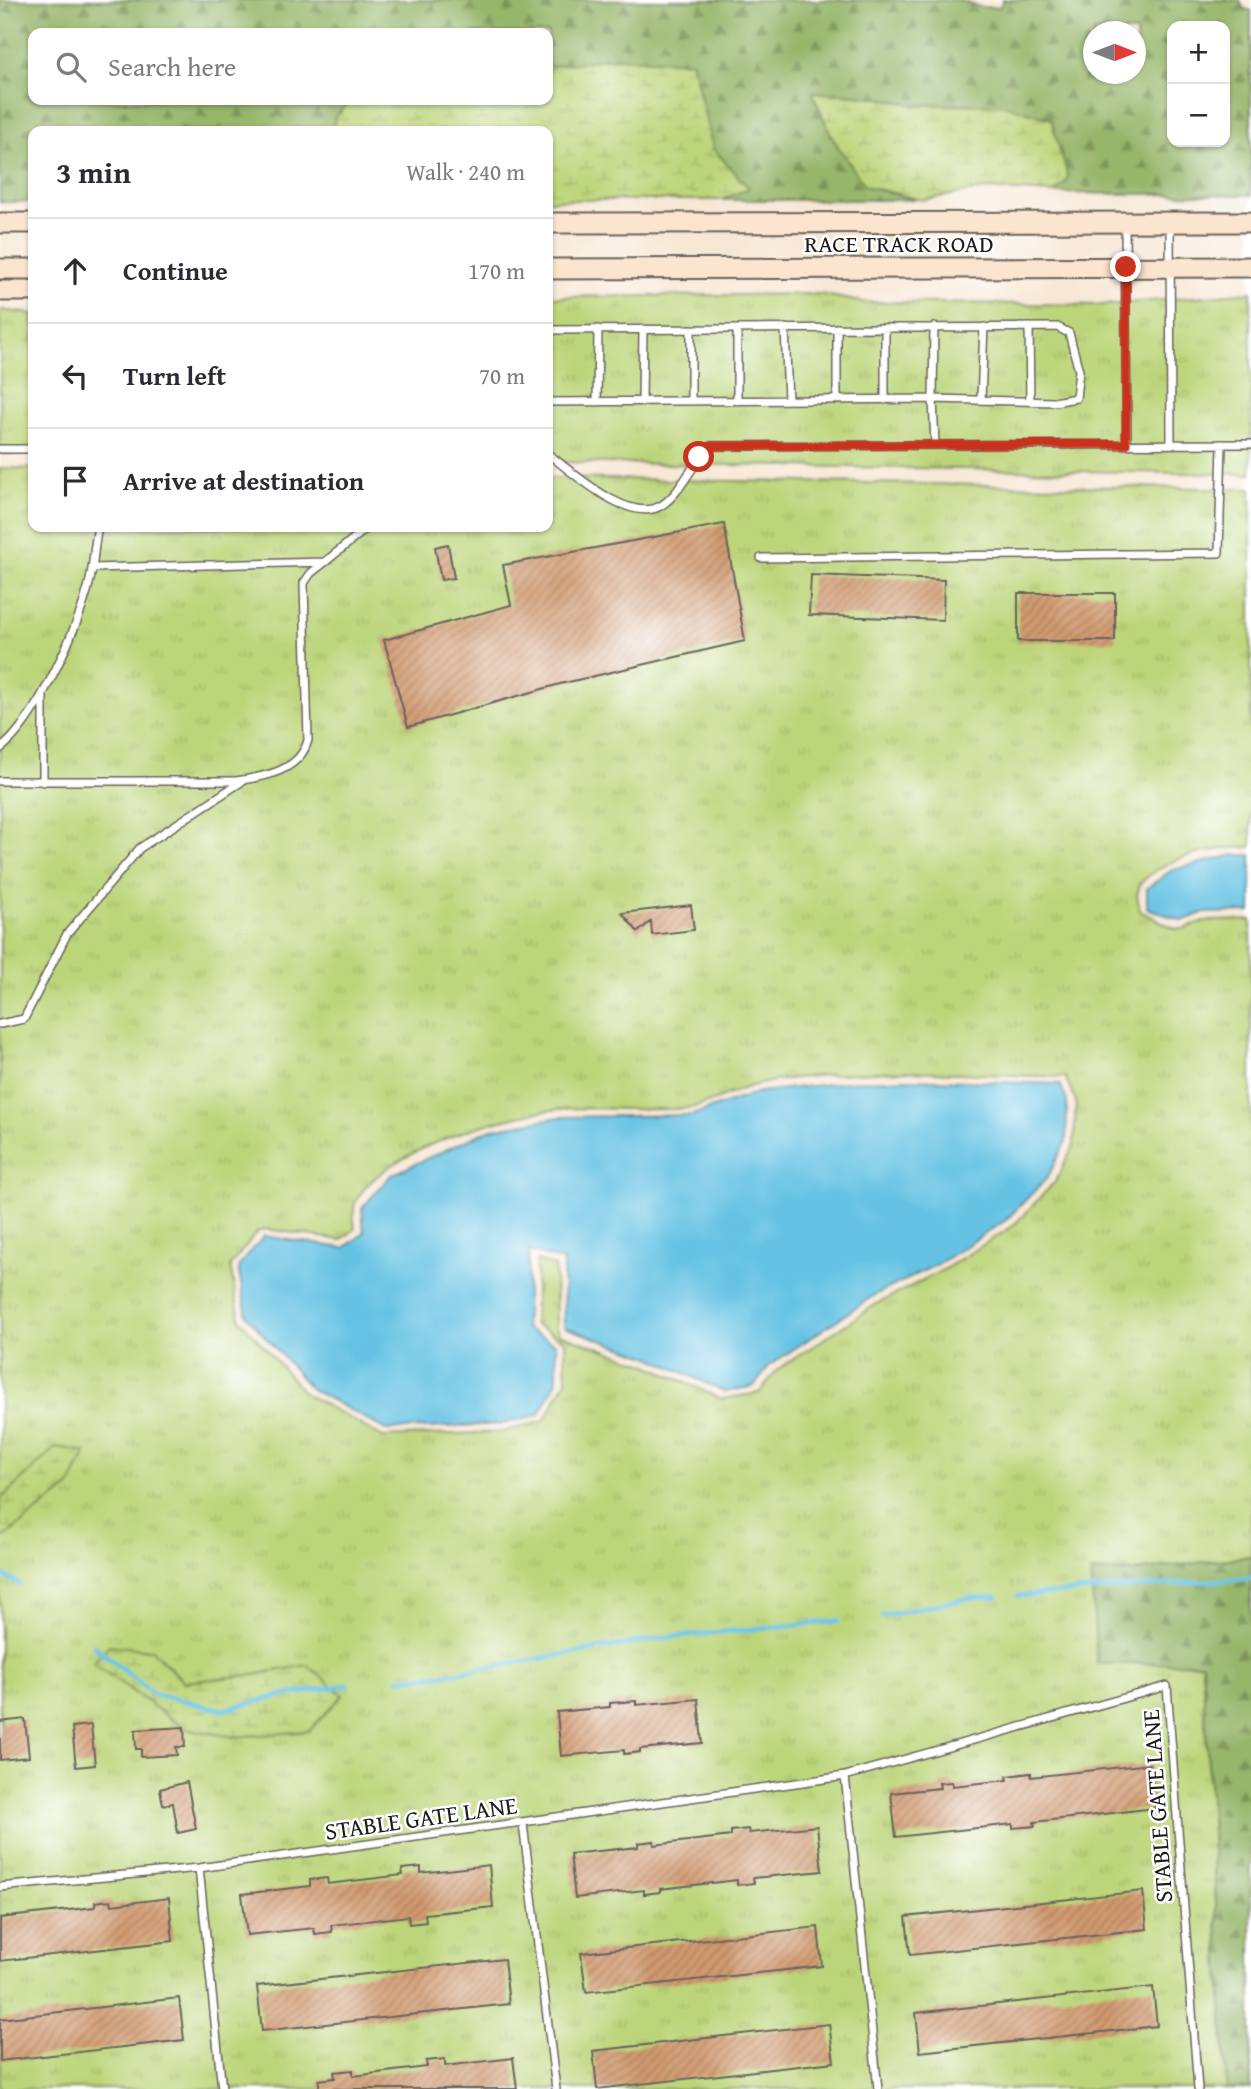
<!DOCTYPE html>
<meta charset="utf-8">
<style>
:root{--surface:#fff;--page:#f2f2f3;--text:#2b2b33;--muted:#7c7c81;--line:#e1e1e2}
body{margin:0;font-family:"Gentium Book Plus",serif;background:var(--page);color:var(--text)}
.controls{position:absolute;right:21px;top:21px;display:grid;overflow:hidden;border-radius:14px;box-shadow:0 2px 5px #0004}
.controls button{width:63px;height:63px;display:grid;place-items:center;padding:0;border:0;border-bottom:2px solid var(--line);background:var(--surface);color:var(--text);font:35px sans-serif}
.compass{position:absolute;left:1083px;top:21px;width:63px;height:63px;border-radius:50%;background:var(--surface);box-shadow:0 2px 5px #0004;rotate:90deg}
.stop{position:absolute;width:21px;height:21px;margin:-16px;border:5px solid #c8321e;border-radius:50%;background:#fff}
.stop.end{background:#c8321e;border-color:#fff;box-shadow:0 2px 7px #0008}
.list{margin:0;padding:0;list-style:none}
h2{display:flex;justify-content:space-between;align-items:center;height:91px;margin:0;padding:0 28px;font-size:30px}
h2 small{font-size:23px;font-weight:400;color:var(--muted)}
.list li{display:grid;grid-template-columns:46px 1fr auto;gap:21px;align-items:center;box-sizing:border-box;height:105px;padding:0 28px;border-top:2px solid var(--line)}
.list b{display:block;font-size:26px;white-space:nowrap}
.list em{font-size:23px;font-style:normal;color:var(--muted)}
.icon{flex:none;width:38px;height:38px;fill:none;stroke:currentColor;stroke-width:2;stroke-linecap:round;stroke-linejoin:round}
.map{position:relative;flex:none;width:1251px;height:2089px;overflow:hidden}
.search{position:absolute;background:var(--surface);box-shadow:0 2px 5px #0004;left:28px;top:28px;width:525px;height:77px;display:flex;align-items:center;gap:18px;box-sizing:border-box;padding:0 24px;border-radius:14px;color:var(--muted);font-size:26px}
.panel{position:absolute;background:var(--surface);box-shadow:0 2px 5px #0004;left:28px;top:126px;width:525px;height:406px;border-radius:14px}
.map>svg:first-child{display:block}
.grass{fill:url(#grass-tufts);stroke:#6c784b;stroke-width:2;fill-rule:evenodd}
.forest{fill:url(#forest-firs);stroke:#596943;stroke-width:2;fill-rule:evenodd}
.wetland{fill:url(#wetland-marsh);stroke:#6c784b;stroke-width:2}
.water{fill:#65c2e3;stroke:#406f80;stroke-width:2}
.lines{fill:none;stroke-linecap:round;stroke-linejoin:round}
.stream{stroke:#65c2e3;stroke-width:5}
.building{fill:url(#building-hatch)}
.service-casing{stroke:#69635c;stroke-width:10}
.secondary-casing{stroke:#69635c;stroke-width:23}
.service{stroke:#fff;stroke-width:7}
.secondary{stroke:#fce5cf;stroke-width:19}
.route{stroke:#c8321e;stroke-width:9}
.labels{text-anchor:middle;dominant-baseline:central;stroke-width:5;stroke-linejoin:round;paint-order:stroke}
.street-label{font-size:24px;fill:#1c1c1c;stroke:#fff}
</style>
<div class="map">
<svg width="1251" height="2089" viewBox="0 0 1251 2089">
<defs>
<pattern id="grass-tufts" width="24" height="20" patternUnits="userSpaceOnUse" patternTransform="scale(1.75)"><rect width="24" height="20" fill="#bdd57a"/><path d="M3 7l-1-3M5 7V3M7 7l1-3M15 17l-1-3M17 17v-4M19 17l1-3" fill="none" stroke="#a2b669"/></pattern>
<pattern id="forest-firs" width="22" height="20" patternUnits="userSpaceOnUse" patternTransform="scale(1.75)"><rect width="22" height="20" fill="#96b66a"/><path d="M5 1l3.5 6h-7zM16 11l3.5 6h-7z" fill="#7a9356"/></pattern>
<pattern id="wetland-marsh" width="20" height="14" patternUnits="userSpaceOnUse" patternTransform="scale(1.75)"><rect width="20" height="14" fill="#bdd57a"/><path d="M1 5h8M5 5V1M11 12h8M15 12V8" fill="none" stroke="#a2b669"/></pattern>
<pattern id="building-hatch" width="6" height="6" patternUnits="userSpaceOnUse" patternTransform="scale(1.75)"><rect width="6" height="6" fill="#d19a70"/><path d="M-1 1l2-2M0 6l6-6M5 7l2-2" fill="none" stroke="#a97d5b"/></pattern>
</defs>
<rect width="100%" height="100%" fill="#fff"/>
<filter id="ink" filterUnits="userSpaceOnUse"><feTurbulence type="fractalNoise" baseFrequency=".0143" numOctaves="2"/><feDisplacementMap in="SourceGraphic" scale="14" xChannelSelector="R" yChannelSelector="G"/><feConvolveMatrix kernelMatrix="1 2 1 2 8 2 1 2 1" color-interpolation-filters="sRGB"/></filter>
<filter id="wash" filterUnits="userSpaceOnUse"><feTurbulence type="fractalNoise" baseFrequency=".00686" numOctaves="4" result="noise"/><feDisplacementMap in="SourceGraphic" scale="28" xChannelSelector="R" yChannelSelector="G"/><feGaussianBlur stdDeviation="1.57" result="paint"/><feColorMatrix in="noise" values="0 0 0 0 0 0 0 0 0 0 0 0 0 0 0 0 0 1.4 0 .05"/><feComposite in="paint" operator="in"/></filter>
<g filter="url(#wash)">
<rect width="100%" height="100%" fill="#f7e7d4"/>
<!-- grass -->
<path class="grass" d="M 1251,292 L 1251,474 L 548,462 L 548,297 L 820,294 L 861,302 L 1105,305 Z
M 0,310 L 33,314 L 33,454 L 0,453 Z
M 0,468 L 33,469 L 33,527 L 548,527 L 548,478 L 1251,489 L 1251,847 C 1214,848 1165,856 1140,884 L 1137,895 L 1140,911 L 1176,929 L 1184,929 L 1204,921 L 1251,920 L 1251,1556 L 1136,1571 L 1091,1573 L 1202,1663 L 1227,2089 L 0,2089 L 0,1540 L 70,1486 L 0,1500 ZM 907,1071 L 1065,1077 L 1076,1101 L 1074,1145 L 1055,1182 L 1013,1226 L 943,1270 L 878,1303 L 777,1370 L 759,1393 L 721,1399 L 646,1364 L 559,1334 L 556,1328 L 555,1266 L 537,1261 L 534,1324 L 565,1341 L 566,1381 L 544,1421 L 502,1432 L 383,1437 L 304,1393 L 240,1319 L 230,1266 L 257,1232 L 266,1229 L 341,1240 L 355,1229 C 354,1221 352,1211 355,1203 C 378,1151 508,1113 561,1109 C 603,1106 647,1112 688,1108 C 712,1105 735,1089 759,1084 C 807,1074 858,1073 907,1071 ZM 152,1650 L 184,1682 L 253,1675 L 308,1665 L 184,1728 Z"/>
<!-- forest -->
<path class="forest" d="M 0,0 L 958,0 L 980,7 L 1000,7 L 1003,0 L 1240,0 L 1244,9 L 1251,10 L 1251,195 L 1053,193 L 1065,184 L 1001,104 L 917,105 L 867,96 L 813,92 L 832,137 L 865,186 L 915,200 L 722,200 L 748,188 L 713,149 L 691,62 L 612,58 L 548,67 L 548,33 L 33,33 L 33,100 L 352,100 L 334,118 L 335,131 L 33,131 L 33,202 L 0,202 ZM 1172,26 L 1225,26 L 1225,142 L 1172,142 ZM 1094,32 L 1136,32 L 1136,74 L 1094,74 Z
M 1251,1556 L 1251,2089 L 1227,2089 L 1202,1663 L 1097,1664 L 1091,1572 L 1136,1571 Z"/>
<!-- wetland -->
<path class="wetland" d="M 612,58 L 692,62 L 713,149 L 749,188 L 722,200 L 548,200 L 548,131 L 335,131 L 334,118 L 352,100 L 548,100 L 548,67 Z
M 812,92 L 867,96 L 917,105 L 1001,104 L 1051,119 L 1068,177 L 1065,184 L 1053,193 L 986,189 L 922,200 L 865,186 L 832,137 Z
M 56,1447 L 86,1452 L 70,1486 L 0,1540 L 0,1500 Z
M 109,1645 L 152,1650 L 184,1682 L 253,1675 L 308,1665 L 343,1695 L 309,1731 L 234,1737 L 184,1728 L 93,1663 Z"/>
<!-- water -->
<path class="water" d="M 1234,855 L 1251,855 L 1251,912 L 1202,913 L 1183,921 L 1147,908 L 1147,888 L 1172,870 Z
M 906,1079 L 1060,1084 L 1067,1101 L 1066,1141 L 1048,1177 L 1006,1220 L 938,1264 L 873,1296 L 770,1365 L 754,1386 L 725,1392 L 650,1357 L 564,1327 L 563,1261 L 529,1251 L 525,1328 L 556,1344 L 557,1381 L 539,1415 L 502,1424 L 386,1430 L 311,1389 L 247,1316 L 238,1267 L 264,1236 L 344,1248 L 364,1233 L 362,1208 L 391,1175 L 491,1129 L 560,1117 L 692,1115 L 759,1092 L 846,1082 Z"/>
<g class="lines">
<!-- stream -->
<path class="stream" d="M 0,1573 L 19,1584
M 1018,1596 L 1251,1578
M 882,1616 L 968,1598 L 997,1597
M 94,1646 L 154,1694 L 223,1710 L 279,1696 L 348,1685
M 399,1679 L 448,1674 L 669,1637 L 838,1621"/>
</g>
<g id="blocks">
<!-- building -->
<path class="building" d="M 724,524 L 745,641 L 560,684 L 408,727 L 384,640 L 511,605 L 503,565 Z
M 448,544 L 454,578 L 441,580 L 435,547 Z
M 811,575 L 944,580 L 943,620 L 809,615 Z
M 1018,593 L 1115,593 L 1115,641 L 1018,641 Z
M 691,905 L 694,930 L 652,935 L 651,921 L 638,932 L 622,913 Z
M 698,1699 L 702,1743 L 640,1749 L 640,1752 L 624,1754 L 624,1750 L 561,1756 L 557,1712 L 610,1707 L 610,1703 L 636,1701 L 636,1705 Z
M 25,1719 L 29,1757 L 0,1760 L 0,1722 Z
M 91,1725 L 95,1765 L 76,1767 L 72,1727 Z
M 184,1727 L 185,1747 L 176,1747 L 177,1755 L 141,1757 L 141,1749 L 136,1749 L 135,1730 Z
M 1150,1764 L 1155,1808 L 1034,1822 L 1035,1826 L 1013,1828 L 1013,1824 L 896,1837 L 891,1793 L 940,1788 L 939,1783 L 952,1782 L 953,1786 L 1008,1780 L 1007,1776 L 1031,1773 L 1031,1777 Z
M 187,1782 L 196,1829 L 178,1833 L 173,1803 L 163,1805 L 160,1789 Z
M 817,1826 L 822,1871 L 753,1878 L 754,1883 L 737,1885 L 737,1880 L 660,1889 L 660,1892 L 644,1894 L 644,1890 L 575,1898 L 570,1854 L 638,1847 L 638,1843 L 654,1841 L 654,1845 L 731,1836 L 731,1831 L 748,1829 L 749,1833 Z
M 489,1865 L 493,1907 L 425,1914 L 426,1922 L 409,1924 L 408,1916 L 331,1925 L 332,1932 L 315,1934 L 314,1928 L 247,1935 L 242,1894 L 310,1886 L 310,1880 L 327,1878 L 328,1884 L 403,1875 L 402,1869 L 421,1867 L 421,1873 Z
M 1143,1891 L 1147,1929 L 910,1955 L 906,1917 Z
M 169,1898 L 173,1941 L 0,1961 L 0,1918 L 95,1907 L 95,1902 L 111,1900 L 112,1905 Z
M 818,1927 L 822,1966 L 586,1992 L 581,1953 Z
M 504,1959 L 509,2004 L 262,2031 L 257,1986 Z
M 1153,1987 L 1157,2026 L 920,2052 L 916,2013 Z
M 179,1998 L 184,2040 L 0,2061 L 0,2019 Z
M 829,2024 L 834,2062 L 597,2089 L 593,2051 Z
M 513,2058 L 517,2089 L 319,2089 L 319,2080 L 335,2078 L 334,2072 L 353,2070 L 353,2076 L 427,2067 L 426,2061 L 445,2059 L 445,2066 Z"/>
</g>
</g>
<g filter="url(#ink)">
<use href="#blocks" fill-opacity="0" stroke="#69635c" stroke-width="2"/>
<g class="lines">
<defs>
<path id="service" d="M 1170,223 L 1171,443
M 1125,225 L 1127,444
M 1029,327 L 1030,401
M 785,328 L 788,400
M 548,330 L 1057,327 L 1069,333 L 1079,371 L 1076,398 L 1054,402 L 933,399 L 935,445
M 548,361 L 550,330
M 837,400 L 837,328
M 885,400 L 885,328
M 981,400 L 984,327
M 691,401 L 691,329
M 737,401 L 737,329
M 548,402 L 933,399 L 934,327
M 597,402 L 598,329
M 642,402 L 643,329
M 0,449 L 33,449
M 548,454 C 573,472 630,526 662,505 C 683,491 692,462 711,446 L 1251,444
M 761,558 L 1219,553 L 1222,444
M 92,568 L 325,562 L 368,527
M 43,695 L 43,782
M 0,749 C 36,722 80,625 90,580 C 94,562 94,544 98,527
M 0,781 L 236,781 C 264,777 300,771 308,740 L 304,583 L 311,573 L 325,562
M 0,1024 L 24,1019 L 67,934 L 140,848 L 241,782
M 523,1824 L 556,2089
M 199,1868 L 222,2089
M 0,1887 L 199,1868 L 845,1776
M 878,2089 L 845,1776 L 1167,1686 L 1198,2089"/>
<path id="secondary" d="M 0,223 L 33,223
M 548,223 L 1251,222
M 0,269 L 33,269
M 548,269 L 1251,267
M 0,291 L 33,291"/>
</defs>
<!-- service casing -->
<use href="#service" class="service-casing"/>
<!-- secondary casing -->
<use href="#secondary" class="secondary-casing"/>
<!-- service -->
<use href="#service" class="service"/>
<!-- secondary -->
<use href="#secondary" class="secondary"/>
</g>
</g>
<g class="lines" filter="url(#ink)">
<!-- route -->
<path class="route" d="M 699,457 L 711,446 L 1126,444 L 1126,267"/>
</g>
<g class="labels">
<!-- street labels -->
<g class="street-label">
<text x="899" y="243">RACE TRACK ROAD</text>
<text transform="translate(1157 1806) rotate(-94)">STABLE GATE LANE</text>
<text transform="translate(421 1818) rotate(-8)">STABLE GATE LANE</text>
</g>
</g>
</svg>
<div class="controls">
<button>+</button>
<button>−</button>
</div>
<svg class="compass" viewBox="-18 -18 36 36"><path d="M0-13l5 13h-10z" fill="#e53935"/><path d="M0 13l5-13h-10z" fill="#7c7c81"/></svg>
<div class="stop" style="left:699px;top:457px"></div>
<div class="stop end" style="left:1126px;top:267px"></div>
<div class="search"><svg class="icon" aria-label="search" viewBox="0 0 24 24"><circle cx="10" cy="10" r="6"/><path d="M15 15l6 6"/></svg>Search here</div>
<section class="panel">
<h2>3 min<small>Walk · 240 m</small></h2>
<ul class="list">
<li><svg class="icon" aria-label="ahead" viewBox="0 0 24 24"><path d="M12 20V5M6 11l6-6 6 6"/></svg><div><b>Continue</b></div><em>170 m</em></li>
<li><svg class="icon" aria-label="left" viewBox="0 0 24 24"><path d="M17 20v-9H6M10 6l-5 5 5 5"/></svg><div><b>Turn left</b></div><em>70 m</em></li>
<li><svg class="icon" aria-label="arrive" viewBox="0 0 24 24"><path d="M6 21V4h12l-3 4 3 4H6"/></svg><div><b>Arrive at destination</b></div></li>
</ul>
</section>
</div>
